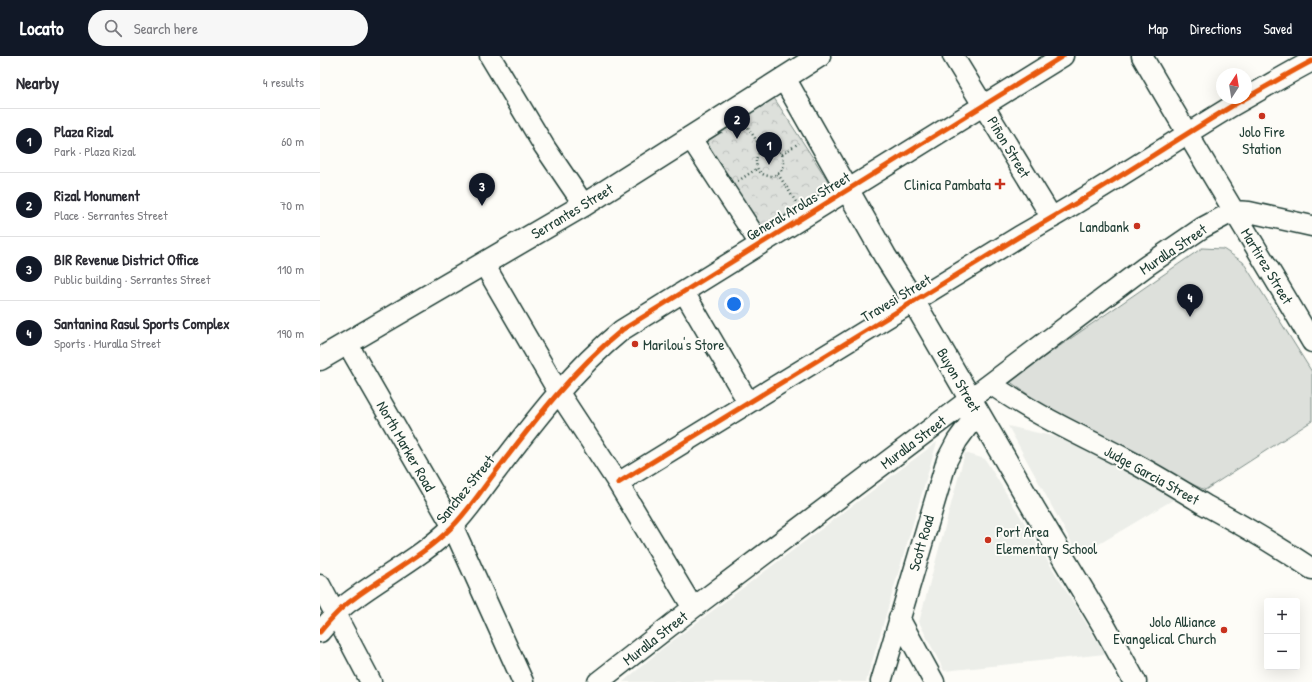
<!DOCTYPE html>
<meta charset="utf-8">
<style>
:root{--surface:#fff;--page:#f7f7f7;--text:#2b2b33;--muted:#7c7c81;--line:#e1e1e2;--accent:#111827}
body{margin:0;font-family:"Patrick Hand",sans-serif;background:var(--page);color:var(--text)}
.controls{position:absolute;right:12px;bottom:12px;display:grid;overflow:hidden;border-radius:4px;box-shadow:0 4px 16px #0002}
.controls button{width:36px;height:36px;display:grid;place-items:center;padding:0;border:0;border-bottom:1px solid var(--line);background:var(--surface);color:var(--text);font:20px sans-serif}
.compass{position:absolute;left:896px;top:12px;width:36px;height:36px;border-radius:50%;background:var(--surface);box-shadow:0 4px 16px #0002;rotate:12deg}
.you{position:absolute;left:414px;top:248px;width:14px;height:14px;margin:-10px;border:3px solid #fff;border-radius:50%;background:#1a73e8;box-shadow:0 0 0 6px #1a73e833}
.badge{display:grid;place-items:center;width:26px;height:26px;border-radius:50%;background:var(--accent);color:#fff;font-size:13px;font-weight:700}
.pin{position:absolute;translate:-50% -33px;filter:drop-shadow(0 1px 2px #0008)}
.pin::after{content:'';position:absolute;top:21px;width:14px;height:12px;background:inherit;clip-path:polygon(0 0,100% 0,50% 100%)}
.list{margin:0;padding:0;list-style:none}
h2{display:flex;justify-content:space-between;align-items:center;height:52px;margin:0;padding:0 16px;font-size:17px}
h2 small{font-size:13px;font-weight:400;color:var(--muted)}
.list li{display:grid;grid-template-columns:26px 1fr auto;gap:12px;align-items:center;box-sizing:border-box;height:64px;padding:0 16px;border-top:1px solid var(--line)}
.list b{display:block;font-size:15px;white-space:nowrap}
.list p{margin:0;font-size:13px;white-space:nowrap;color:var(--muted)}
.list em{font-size:13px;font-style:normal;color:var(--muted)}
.icon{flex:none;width:22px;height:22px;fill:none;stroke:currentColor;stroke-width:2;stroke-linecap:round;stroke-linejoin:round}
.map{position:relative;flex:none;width:992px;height:626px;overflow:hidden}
header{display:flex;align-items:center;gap:24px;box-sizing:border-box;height:56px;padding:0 20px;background:var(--accent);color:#fff}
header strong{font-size:19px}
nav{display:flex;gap:22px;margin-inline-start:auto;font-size:14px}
.search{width:280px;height:36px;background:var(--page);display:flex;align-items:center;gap:10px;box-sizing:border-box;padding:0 14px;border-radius:22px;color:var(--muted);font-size:15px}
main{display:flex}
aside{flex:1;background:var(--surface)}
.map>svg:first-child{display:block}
.built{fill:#eceee9}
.park{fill:url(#park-crowns);stroke:#7e8e88}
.pitch{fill:#dde0db;stroke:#7e8e88}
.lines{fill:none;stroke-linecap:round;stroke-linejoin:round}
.minor-casing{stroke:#1f3d34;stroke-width:23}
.major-casing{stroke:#1f3d34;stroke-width:25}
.path{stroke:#1f3d34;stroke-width:2.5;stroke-dasharray:1 3;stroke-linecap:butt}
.minor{stroke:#fdfcf7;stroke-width:20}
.major{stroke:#fdfcf7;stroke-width:22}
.cycleway-casing{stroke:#fdfcf7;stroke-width:8}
.cycleway{stroke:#e8590c;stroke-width:5}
.poi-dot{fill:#c8321e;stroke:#fdfcf7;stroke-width:1.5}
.labels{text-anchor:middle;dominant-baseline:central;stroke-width:4;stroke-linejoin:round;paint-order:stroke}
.poi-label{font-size:15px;fill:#1f3d34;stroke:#fdfcf7;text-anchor:end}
.street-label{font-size:15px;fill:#1f3d34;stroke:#fdfcf7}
</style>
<header>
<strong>Locato</strong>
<div class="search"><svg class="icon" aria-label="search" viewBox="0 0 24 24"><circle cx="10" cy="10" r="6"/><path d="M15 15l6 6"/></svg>Search here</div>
<nav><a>Map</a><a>Directions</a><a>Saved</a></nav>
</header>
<main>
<aside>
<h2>Nearby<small>4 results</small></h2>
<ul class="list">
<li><span class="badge">1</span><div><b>Plaza Rizal</b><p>Park · Plaza Rizal</p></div><em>60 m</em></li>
<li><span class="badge">2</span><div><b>Rizal Monument</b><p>Place · Serrantes Street</p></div><em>70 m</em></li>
<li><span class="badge">3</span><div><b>BIR Revenue District Office</b><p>Public building · Serrantes Street</p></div><em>110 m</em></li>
<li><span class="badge">4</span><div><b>Santanina Rasul Sports Complex</b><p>Sports · Muralla Street</p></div><em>190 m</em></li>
</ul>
</aside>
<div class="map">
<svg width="992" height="626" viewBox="0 0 992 626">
<defs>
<pattern id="park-crowns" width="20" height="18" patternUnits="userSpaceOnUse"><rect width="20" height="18" fill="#dde0db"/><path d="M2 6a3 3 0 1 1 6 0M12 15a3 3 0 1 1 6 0" fill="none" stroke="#bdc1bd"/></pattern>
</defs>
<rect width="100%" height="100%" fill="#fdfcf7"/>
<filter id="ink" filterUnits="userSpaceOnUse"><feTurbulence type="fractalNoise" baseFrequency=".025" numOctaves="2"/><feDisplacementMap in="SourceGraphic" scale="8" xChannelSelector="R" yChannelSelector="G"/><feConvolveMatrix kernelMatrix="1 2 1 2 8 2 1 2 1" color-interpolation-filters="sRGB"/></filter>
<g filter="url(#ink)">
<!-- built -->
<path class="built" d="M 688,370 L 762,387 L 861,439 L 759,500 Z
M 617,386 L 546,626 L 303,626 L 343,592 Z
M 645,397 L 665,403 L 785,598 L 624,615 L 599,566 Z"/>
<!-- park -->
<path class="park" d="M 454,42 L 512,131 L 443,176 L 385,87 Z"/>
<!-- pitch -->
<path class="pitch" d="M 882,192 L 903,193 L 923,206 L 992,316 L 992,365 L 885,434 L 765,379 L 689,325 Z"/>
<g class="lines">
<defs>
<path id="minor" d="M 170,0 L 224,90 L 264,149
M 633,0 L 732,162
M 822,0 C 877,96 936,190 992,286
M 370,81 L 440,188
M 914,155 L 929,156 L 992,170
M 164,208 L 239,337 L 298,427 L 373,552
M 364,236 L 428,346
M 27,287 L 133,471 L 203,626
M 671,328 C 713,358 760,379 806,403 C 833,417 859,433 885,449 C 922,469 958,490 992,513
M 298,427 L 700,180 C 772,140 841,93 912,50 C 939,35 965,19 992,5
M 0,529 L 51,626
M 579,562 L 614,626
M 0,576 C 9,565 20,552 32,544 C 65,519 103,500 132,471 C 149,454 162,433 177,414 C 215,364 253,314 302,274 L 743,0
M 278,626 L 373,552 L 825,211 L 882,172 L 914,155
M 561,626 L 627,404 L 637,385 L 658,356"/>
<path id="major" d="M 464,22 L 565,200 L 594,246 L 714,453 L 784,570 L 815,626
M 0,303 L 264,149 L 499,0"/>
</defs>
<!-- minor casing -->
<use href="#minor" class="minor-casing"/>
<!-- major casing -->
<use href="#major" class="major-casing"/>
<!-- path -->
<path class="path" d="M 426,68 L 443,95
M436 106a14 14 0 1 1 28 0a14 14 0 1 1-28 0Z
M 462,98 L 479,87
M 458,118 L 476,146
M 418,125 L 438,112"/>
<!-- minor -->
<use href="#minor" class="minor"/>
<!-- major -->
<use href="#major" class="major"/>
<defs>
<path id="cycleway" d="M 298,427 L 700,180 C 772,140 841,93 912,50 C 939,35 965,19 992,5
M 0,576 C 9,565 20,552 32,544 C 65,519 103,500 132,471 C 149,454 162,433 177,414 C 215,364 253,314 302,274 L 743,0"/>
</defs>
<!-- cycleway casing -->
<use href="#cycleway" class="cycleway-casing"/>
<!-- cycleway -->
<use href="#cycleway" class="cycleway"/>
</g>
</g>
<!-- markers -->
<g class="poi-dot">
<circle cx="942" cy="60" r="4"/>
<path d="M678 122h4v4h4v4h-4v4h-4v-4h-4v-4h4z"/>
<circle cx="817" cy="170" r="4"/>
<circle cx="315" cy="288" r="4"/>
<circle cx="668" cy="484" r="4"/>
<circle cx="904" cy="574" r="4"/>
</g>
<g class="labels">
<!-- poi labels -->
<g class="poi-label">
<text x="942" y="75" text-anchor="middle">Jolo Fire<tspan x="942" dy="17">Station</tspan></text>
<text x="671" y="128">Clinica Pambata</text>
<text x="809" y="170">Landbank</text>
<text x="323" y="288" text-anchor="start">Marilou's Store</text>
<text x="676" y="475" text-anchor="start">Port Area<tspan x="676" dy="17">Elementary School</tspan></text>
<text x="896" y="565">Jolo Alliance<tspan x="896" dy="17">Evangelical Church</tspan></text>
</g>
<!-- street labels -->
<g class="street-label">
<text transform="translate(689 91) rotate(59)">Piñon Street</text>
<text transform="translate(478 150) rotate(-31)">General Arolas Street</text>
<text transform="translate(252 155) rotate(-31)">Serrantes Street</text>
<text transform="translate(853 193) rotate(-34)">Muralla Street</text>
<text transform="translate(947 210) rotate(59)">Martirez Street</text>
<text transform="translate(576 242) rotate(-31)">Travesi Street</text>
<text transform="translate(639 324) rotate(60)">Buyon Street</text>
<text transform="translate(593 386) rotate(-37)">Muralla Street</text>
<text transform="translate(86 390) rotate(60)">North Marker Road</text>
<text transform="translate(832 419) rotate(29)">Judge Garcia Street</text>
<text transform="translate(145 433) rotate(-51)">Sanchez Street</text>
<text transform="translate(601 487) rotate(-74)">Scott Road</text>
<text transform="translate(335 582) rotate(-38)">Muralla Street</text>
</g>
</g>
</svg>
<div class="controls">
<button>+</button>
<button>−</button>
</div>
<svg class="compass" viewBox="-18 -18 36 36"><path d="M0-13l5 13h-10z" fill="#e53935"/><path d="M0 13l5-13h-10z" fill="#7c7c81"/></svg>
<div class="you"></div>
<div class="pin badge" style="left:449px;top:109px">1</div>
<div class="pin badge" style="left:417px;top:83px">2</div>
<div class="pin badge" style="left:162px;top:150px">3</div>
<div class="pin badge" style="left:870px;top:261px">4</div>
</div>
</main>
